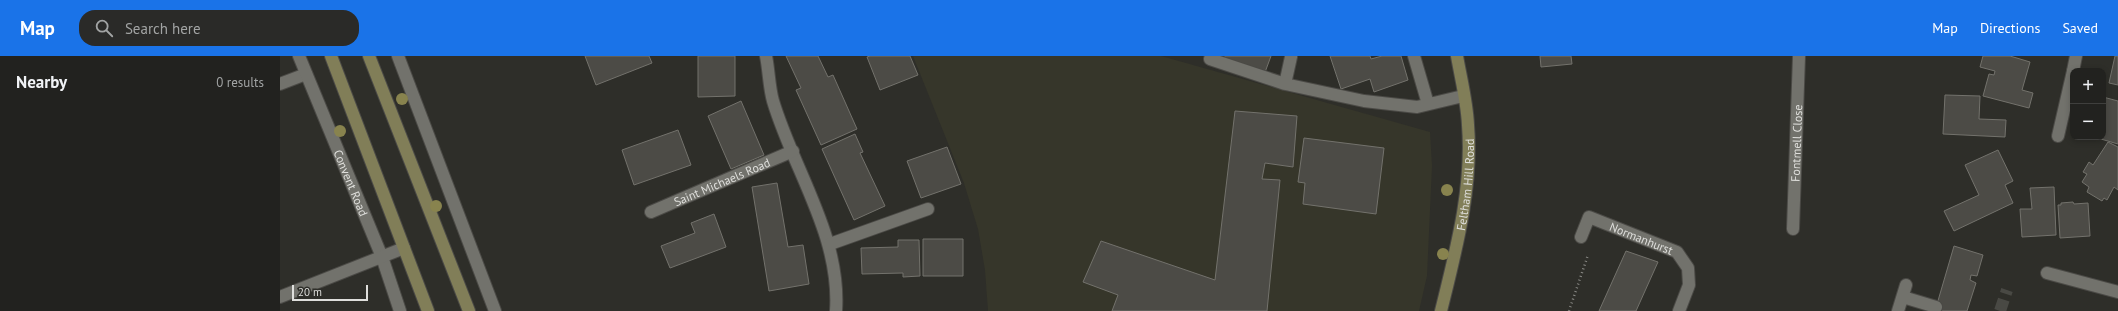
<!DOCTYPE html>
<meta charset="utf-8">
<style>
:root{--surface:#22221f;--page:#2a2a28;--text:#f1f3f6;--muted:#a2a4a4;--line:#3f3f3d;--accent:#1a73e8}
body{margin:0;font-family:"PT Sans",sans-serif;background:var(--page);color:var(--text)}
.controls{position:absolute;right:12px;top:12px;display:grid;overflow:hidden;border-radius:8px;box-shadow:0 2px 6px #0003}
.controls button{width:36px;height:36px;display:grid;place-items:center;padding:0;border:0;border-bottom:1px solid var(--line);background:var(--surface);color:var(--text);font:20px sans-serif}
.scale{position:absolute;left:12px;bottom:10px;width:76px;box-sizing:border-box;padding-left:4px;border:2px solid #dfdfdc;border-top:0;font-size:11px;line-height:14px;white-space:nowrap;color:#dfdfdc;-webkit-text-stroke:3px #2e2e29;paint-order:stroke}
.list{margin:0;padding:0;list-style:none}
h2{display:flex;justify-content:space-between;align-items:center;height:52px;margin:0;padding:0 16px;font-size:17px}
h2 small{font-size:13px;font-weight:400;color:var(--muted)}
.icon{flex:none;width:22px;height:22px;fill:none;stroke:currentColor;stroke-width:2;stroke-linecap:round;stroke-linejoin:round}
.map{position:relative;flex:none;width:1838px;height:255px;overflow:hidden}
header{display:flex;align-items:center;gap:24px;box-sizing:border-box;height:56px;padding:0 20px;background:var(--accent);color:#fff}
header strong{font-size:19px}
nav{display:flex;gap:22px;margin-inline-start:auto;font-size:14px}
.search{width:280px;height:36px;background:var(--page);display:flex;align-items:center;gap:10px;box-sizing:border-box;padding:0 14px;border-radius:16px;color:var(--muted);font-size:15px}
main{display:flex}
aside{flex:1;background:var(--surface)}
.map>svg:first-child{display:block}
.built{fill:#36362a}
.building{fill:#4c4b46;stroke:#73726c}
.lines{fill:none;stroke-linecap:round;stroke-linejoin:round}
.street-tunnel{stroke:#494944;stroke-width:12;stroke-dasharray:12 6;stroke-linecap:butt}
.lane-casing{stroke:#4b4a46;stroke-width:14}
.street-casing{stroke:#4b4a46;stroke-width:14}
.secondary-casing{stroke:#4b4a46;stroke-width:14}
.path{stroke:#8a8a86;stroke-width:2.5;stroke-dasharray:1 3;stroke-linecap:butt}
.lane{stroke:#72726c;stroke-width:12}
.street{stroke:#72726c;stroke-width:12}
.secondary{stroke:#817e58;stroke-width:12}
.tree{fill:#88834e}
.labels{text-anchor:middle;dominant-baseline:central;stroke-width:3.5;stroke-linejoin:round;paint-order:stroke}
.street-label{font-size:12px;fill:#dfdfdc;stroke:#2e2e29}
</style>
<header>
<strong>Map</strong>
<div class="search"><svg class="icon" aria-label="search" viewBox="0 0 24 24"><circle cx="10" cy="10" r="6"/><path d="M15 15l6 6"/></svg>Search here</div>
<nav><a>Map</a><a>Directions</a><a>Saved</a></nav>
</header>
<main>
<aside>
<h2>Nearby<small>0 results</small></h2>
<ul class="list">
</ul>
</aside>
<div class="map">
<svg width="1838" height="255" viewBox="0 0 1838 255">
<rect width="100%" height="100%" fill="#2e2e29"/>
<!-- built -->
<path class="built" d="M 633,0 L 881,0 L 1150,76 L 1152,110 L 1147,220 L 1139,255 L 708,255 L 705,214 L 698,173 L 684,127 Z"/>
<!-- building -->
<path class="building" d="M 305,0 L 369,0 L 372,7 L 316,29 Z
M 418,0 L 455,0 L 455,40 L 418,41 Z
M 506,0 L 538,0 L 548,21 L 553,19 L 577,73 L 541,89 L 516,34 L 521,32 Z
M 590,0 L 630,0 L 638,19 L 600,34 L 587,1 Z
M 945,0 L 991,0 L 984,19 L 944,4 Z
M 1050,0 L 1090,0 L 1091,3 L 1102,0 L 1121,0 L 1128,24 L 1094,36 L 1090,23 L 1061,33 Z
M 1260,0 L 1291,0 L 1292,8 L 1261,11 Z
M 1703,0 L 1730,0 L 1750,6 L 1742,34 L 1753,37 L 1749,52 L 1703,40 L 1709,18 L 1714,19 L 1715,15 L 1700,11 Z
M 1835,0 L 1838,0 L 1838,29 L 1829,27 Z
M 1665,39 L 1700,40 L 1699,63 L 1726,64 L 1725,81 L 1663,78 Z
M 1823,41 L 1838,45 L 1838,88 L 1814,81 L 1823,81 Z
M 461,45 L 484,99 L 451,113 L 428,60 Z
M 955,55 L 1017,60 L 1013,111 L 985,107 L 982,123 L 1000,124 L 987,255 L 832,255 L 838,239 L 803,226 L 821,185 L 935,224 Z
M 398,74 L 411,109 L 354,129 L 342,94 Z
M 575,78 L 583,96 L 580,97 L 605,150 L 574,164 L 542,93 Z
M 1024,82 L 1104,92 L 1096,158 L 1023,148 L 1025,127 L 1018,126 Z
M 1828,86 L 1838,91 L 1838,134 L 1834,131 L 1827,144 L 1824,142 L 1822,145 L 1807,136 L 1809,131 L 1802,126 L 1807,118 L 1803,116 L 1809,106 L 1813,109 Z
M 667,91 L 681,128 L 641,142 L 627,105 Z
M 1718,94 L 1733,125 L 1725,129 L 1733,147 L 1674,175 L 1664,155 L 1699,139 L 1685,109 Z
M 497,127 L 508,191 L 523,189 L 529,228 L 489,235 L 472,131 Z
M 1774,131 L 1776,179 L 1742,181 L 1740,153 L 1752,153 L 1750,132 Z
M 1793,146 L 1794,148 L 1808,147 L 1810,180 L 1780,182 L 1778,149 L 1781,149 L 1781,147 Z
M 434,158 L 446,191 L 390,212 L 381,190 L 415,177 L 411,167 Z
M 643,183 L 683,183 L 683,220 L 643,220 Z
M 618,184 L 639,184 L 640,220 L 623,221 L 623,217 L 582,218 L 581,192 L 618,191 Z
M 1674,190 L 1703,199 L 1697,220 L 1691,219 L 1690,224 L 1696,227 L 1687,255 L 1655,255 Z
M 1346,195 L 1378,206 L 1356,255 L 1319,255 Z"/>
<g class="lines">
<!-- street-tunnel -->
<path class="street-tunnel" d="M 1720,255 L 1727,234"/>
<defs>
<path id="lane" d="M 931,0 L 930,3 L 1005,28 L 1084,45 L 1137,51 L 1183,40
M 1134,0 L 1148,48
M 0,28 L 26,18
M 1005,28 L 1011,1
M 1767,217 L 1838,236
M 1623,241 L 1656,251
M 1618,255 L 1626,229"/>
<g id="street">
<path id="s1" d="M 19,0 L 102,201 L 120,255"/>
<path d="M 118,0 L 215,255"/>
<path d="M 486,0 C 489,15 489,31 493,45 C 514,115 561,180 556,255"/>
<path d="M 1793,15 L 1796,0"/>
<path d="M 1778,80 L 1793,15"/>
<path id="s2" d="M 371,156 L 513,95"/>
<path id="s3" d="M 1513,173 L 1519,0"/>
<path id="s4" d="M 1301,181 L 1309,161 L 1397,196 L 1408,212 L 1409,229 L 1399,255"/>
<path d="M 550,188 L 648,153"/>
<path d="M 0,241 L 124,192"/>
</g>
<g id="secondary">
<path d="M 51,0 L 148,255"/>
<path d="M 89,0 L 189,255"/>
<path id="s5" d="M 1161,255 C 1176,194 1193,132 1188,69 C 1187,46 1181,23 1177,0"/>
</g>
</defs>
<!-- lane casing -->
<use href="#lane" class="lane-casing"/>
<!-- street casing -->
<use href="#street" class="street-casing"/>
<!-- secondary casing -->
<use href="#secondary" class="secondary-casing"/>
<!-- path -->
<path class="path" d="M 1289,255 L 1308,199"/>
<!-- lane -->
<use href="#lane" class="lane"/>
<!-- street -->
<use href="#street" class="street"/>
<!-- secondary -->
<use href="#secondary" class="secondary"/>
</g>
<!-- trees -->
<g class="tree">
<circle cx="122" cy="43" r="6"/>
<circle cx="60" cy="75" r="6"/>
<circle cx="1167" cy="134" r="6"/>
<circle cx="156" cy="150" r="6"/>
<circle cx="1163" cy="198" r="6"/>
</g>
<g class="labels">
<!-- street labels -->
<g class="street-label">
<text stroke="none"><textPath href="#s3" startOffset="86">Fontmell Close</textPath></text>
<text stroke="none"><textPath href="#s2" startOffset="77">Saint Michaels Road</textPath></text>
<text stroke="none"><textPath href="#s1" startOffset="137">Convent Road</textPath></text>
<text stroke="none"><textPath href="#s5" startOffset="129">Feltham Hill Road</textPath></text>
<text stroke="none"><textPath href="#s4" startOffset="78">Normanhurst</textPath></text>
</g>
</g>
</svg>
<div class="controls">
<button>+</button>
<button>−</button>
</div>
<div class="scale">20 m</div>
</div>
</main>
